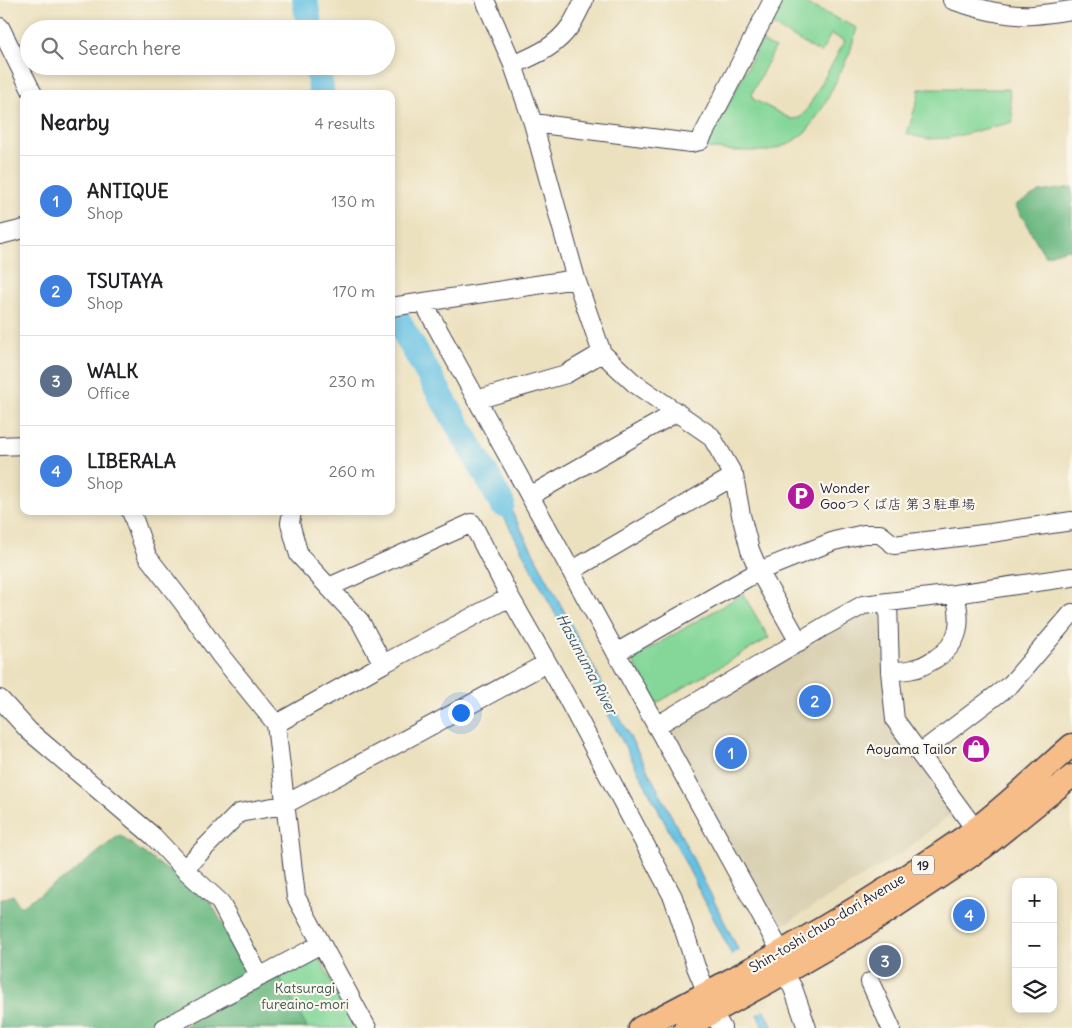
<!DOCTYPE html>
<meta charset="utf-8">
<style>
:root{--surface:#fff;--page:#f6f6f6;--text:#202124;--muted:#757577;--line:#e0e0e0;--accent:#2563eb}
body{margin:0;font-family:Delius,"Klee One",sans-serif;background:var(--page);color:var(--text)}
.controls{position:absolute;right:15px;bottom:15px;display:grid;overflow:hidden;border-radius:10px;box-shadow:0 2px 8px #0003}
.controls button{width:45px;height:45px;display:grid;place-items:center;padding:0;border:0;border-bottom:1px solid var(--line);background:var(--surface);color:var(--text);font:25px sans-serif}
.you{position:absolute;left:460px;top:712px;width:18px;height:18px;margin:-12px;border:4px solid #fff;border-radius:50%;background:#1a73e8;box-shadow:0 0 0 8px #1a73e833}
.badge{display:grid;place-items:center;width:32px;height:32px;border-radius:50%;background:var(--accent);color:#fff;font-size:16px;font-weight:700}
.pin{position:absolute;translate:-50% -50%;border:2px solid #fff;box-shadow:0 1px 5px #0006}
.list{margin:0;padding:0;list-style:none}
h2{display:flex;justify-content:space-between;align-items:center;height:65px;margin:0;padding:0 20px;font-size:21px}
h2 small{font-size:16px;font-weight:400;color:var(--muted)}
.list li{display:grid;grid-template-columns:32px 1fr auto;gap:15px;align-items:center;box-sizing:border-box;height:90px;padding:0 20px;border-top:1px solid var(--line)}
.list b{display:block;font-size:19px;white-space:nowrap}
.list p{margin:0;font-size:16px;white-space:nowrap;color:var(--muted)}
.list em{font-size:16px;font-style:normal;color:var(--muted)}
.icon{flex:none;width:28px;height:28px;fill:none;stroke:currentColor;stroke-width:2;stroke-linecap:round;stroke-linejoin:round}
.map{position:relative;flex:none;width:1072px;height:1028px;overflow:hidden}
.search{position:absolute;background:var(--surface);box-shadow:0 2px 8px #0003;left:20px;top:20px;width:375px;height:55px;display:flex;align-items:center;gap:12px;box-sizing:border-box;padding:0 18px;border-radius:28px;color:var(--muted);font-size:19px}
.panel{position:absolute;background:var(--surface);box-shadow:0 2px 8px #0003;left:20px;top:90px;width:375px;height:425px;border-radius:10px}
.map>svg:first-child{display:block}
.built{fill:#d9d0b2}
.green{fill:#84d799;stroke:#537c6a}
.forest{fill:#6bb881;stroke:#466d5e}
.water{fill:#65c1e3;stroke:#44728f}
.pier{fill:#ece1bf}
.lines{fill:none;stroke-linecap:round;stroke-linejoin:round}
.river{stroke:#65c1e3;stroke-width:26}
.minor-casing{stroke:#403f4f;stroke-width:20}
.major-casing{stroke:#403f4f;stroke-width:25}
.minor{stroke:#fff;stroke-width:18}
.major{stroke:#f7bd88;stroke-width:22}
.labels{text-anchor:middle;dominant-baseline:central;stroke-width:4.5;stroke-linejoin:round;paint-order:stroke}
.shield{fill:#fbf7ec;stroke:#636270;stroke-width:1}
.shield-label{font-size:12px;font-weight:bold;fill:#22223b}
.poi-label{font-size:14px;fill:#22223b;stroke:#fbf7ec;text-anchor:start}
.street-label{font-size:14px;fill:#22223b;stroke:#fbf7ec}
.park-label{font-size:14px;fill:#3f5857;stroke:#fbf7ec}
.water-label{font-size:15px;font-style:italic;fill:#395a76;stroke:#fbf7ec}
</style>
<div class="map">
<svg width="1072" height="1028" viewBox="0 0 1072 1028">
<rect width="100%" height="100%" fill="#fbf7ec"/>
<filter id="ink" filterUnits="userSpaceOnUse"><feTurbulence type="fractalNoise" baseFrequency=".02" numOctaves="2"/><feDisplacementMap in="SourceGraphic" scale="10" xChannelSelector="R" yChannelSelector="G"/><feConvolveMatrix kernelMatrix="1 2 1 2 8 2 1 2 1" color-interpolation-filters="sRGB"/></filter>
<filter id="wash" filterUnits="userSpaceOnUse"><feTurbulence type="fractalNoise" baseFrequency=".0096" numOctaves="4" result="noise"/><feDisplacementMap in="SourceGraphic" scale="20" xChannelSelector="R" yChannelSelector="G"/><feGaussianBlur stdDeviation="1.12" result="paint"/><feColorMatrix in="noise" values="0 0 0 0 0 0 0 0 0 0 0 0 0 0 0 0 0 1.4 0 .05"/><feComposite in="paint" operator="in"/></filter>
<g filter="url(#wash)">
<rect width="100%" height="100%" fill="#ece1bf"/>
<!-- built -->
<path class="built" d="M 878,612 L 881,616 L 888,724 L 955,811 L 902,853 L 775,930 L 665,728 L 863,614 Z"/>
<!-- green -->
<path class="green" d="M 782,0 L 798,0 L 857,28 L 850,52 L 825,104 L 808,130 L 789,144 L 769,151 L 734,151 L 706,148 L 761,41 L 775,48 L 752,93 L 753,99 L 791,119 L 799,118 L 806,111 L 845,41 L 831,34 L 821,53 L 770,24 Z
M 919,89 L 1009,89 L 1013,122 L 949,138 L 927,139 L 907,134 L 918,98 Z
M 743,594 L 769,638 L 657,703 L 632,659 Z
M 312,958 L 319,958 L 356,1028 L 181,1028 Z"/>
<!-- forest -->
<path class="forest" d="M 1072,187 L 1072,251 L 1067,249 L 1045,256 L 1015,205 L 1040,192 Z
M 119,835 L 210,901 L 249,972 L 246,977 L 151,1028 L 0,1028 L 0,900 L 13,895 L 20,907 L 75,871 Z
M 279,975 L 307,1028 L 181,1028 Z"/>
<!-- water -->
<path class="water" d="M 491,472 L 667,807 L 738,949 L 773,1028 L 763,1028 L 731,953 L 659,811 L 482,475 Z"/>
<!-- pier -->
<path class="pier" d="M 741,950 L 767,1008 L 755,1015 L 729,956 Z"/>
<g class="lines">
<!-- river -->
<path class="river" d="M 305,0 L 310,29
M 317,66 L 322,94
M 391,307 L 402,328 L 486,474 L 502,504"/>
</g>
</g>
<g filter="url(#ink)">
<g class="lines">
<defs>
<path id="minor" d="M 485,0 L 513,65 L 533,123 L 576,279 L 602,353 L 634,383 L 711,436 L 734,476 L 741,515 L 750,550 L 759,571 L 799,642
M 952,0 C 975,8 1009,17 1033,15 C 1046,14 1059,12 1072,10
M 0,27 L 33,94
M 513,65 C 536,55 556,47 571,25 C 576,17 580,8 584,0
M 533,123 L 691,143 L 700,141 L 773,0
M 0,235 L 24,229
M 423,302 L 781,952
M 391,307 L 576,279
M 476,400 L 566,374 L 602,353
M 0,446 L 24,445
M 530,496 L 677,412
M 131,511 L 147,556 L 184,604 L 220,655 L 276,724 L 296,897 L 367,1028
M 292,511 L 290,523 L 299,555 L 360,621 L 383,664
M 571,571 L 734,476
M 510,597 L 565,694 L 673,897 L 696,967 L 707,993
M 888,602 L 890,671 L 895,720 L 975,829
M 616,653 L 759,571 L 834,541 L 864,534 L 880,534 L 894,545 L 991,533 L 1072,521
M 890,671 C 897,671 906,671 913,669 C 921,668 928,663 935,659 C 961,643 962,622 955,594
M 0,699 L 29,731 L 153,836 L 184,869 L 220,902 L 260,977
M 276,724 L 383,664 L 510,597 L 472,523 L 329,587
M 656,726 L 825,626 L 863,605 L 955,594 L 1072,577
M 920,753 L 1011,684 L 1072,613
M 184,869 L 239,813 L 284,805 L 547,663
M 784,973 L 793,988 L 807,1028
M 870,982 L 891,1028
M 713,1013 L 722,1028
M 164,1028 L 321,944"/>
<path id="major" d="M 640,1028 C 730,981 819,933 903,878 C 927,862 952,846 975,829 C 1009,803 1040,773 1072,745
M 685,1028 L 770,981 L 864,927 L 984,847 L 1072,776"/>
</defs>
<!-- minor casing -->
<use href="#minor" class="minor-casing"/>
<!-- major casing -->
<use href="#major" class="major-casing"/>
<!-- minor -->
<use href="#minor" class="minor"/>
<!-- major -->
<use href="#major" class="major"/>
</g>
</g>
<!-- icons -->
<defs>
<symbol id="parking-disc" viewBox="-11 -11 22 22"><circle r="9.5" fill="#b5179e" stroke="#fbf7ec"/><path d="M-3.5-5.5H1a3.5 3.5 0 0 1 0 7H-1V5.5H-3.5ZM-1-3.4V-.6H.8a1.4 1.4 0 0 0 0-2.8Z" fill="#fff"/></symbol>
<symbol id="shop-disc" viewBox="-11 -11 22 22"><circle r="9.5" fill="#b5179e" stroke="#fbf7ec"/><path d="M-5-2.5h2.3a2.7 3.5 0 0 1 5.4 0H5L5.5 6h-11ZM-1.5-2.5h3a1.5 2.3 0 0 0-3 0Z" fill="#fff"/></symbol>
</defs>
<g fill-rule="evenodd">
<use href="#parking-disc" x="785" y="480" width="32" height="32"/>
<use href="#shop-disc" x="960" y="733" width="32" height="32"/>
</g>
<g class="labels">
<!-- shield labels -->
<rect class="shield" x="912" y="855.5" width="22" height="19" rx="4"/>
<g class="shield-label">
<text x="923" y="865">19</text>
</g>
<!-- poi labels -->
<g class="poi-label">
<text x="820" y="488">Wonder<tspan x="820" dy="16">Gooつくば店 第３駐車場</tspan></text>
<text x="957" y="749" text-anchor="end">Aoyama Tailor</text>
</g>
<!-- street labels -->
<g class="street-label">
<text transform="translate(827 923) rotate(-31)">Shin-toshi chuo-dori Avenue</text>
</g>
<!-- park labels -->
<g class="park-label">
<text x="305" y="988">Katsuragi<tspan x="305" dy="16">fureaino-mori</tspan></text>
</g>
<!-- water labels -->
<g class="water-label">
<text transform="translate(587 664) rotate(62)">Hasunuma River</text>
</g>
</g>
</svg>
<div class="controls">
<button>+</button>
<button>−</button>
<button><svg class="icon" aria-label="layers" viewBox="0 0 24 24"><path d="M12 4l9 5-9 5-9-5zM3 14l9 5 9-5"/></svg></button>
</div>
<div class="you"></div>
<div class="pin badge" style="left:731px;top:753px;background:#3f7fe0">1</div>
<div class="pin badge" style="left:815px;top:701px;background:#3f7fe0">2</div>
<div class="pin badge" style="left:885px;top:961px;background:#5c6f8a">3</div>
<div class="pin badge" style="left:969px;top:915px;background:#3f7fe0">4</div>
<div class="search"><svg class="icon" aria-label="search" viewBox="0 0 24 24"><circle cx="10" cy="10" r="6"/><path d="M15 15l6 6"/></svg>Search here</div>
<section class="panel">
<h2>Nearby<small>4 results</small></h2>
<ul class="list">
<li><span class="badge" style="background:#3f7fe0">1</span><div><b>ANTIQUE</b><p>Shop</p></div><em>130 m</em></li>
<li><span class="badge" style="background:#3f7fe0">2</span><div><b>TSUTAYA</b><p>Shop</p></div><em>170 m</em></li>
<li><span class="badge" style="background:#5c6f8a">3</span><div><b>WALK</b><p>Office</p></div><em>230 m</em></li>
<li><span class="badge" style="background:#3f7fe0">4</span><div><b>LIBERALA</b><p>Shop</p></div><em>260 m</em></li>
</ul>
</section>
</div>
